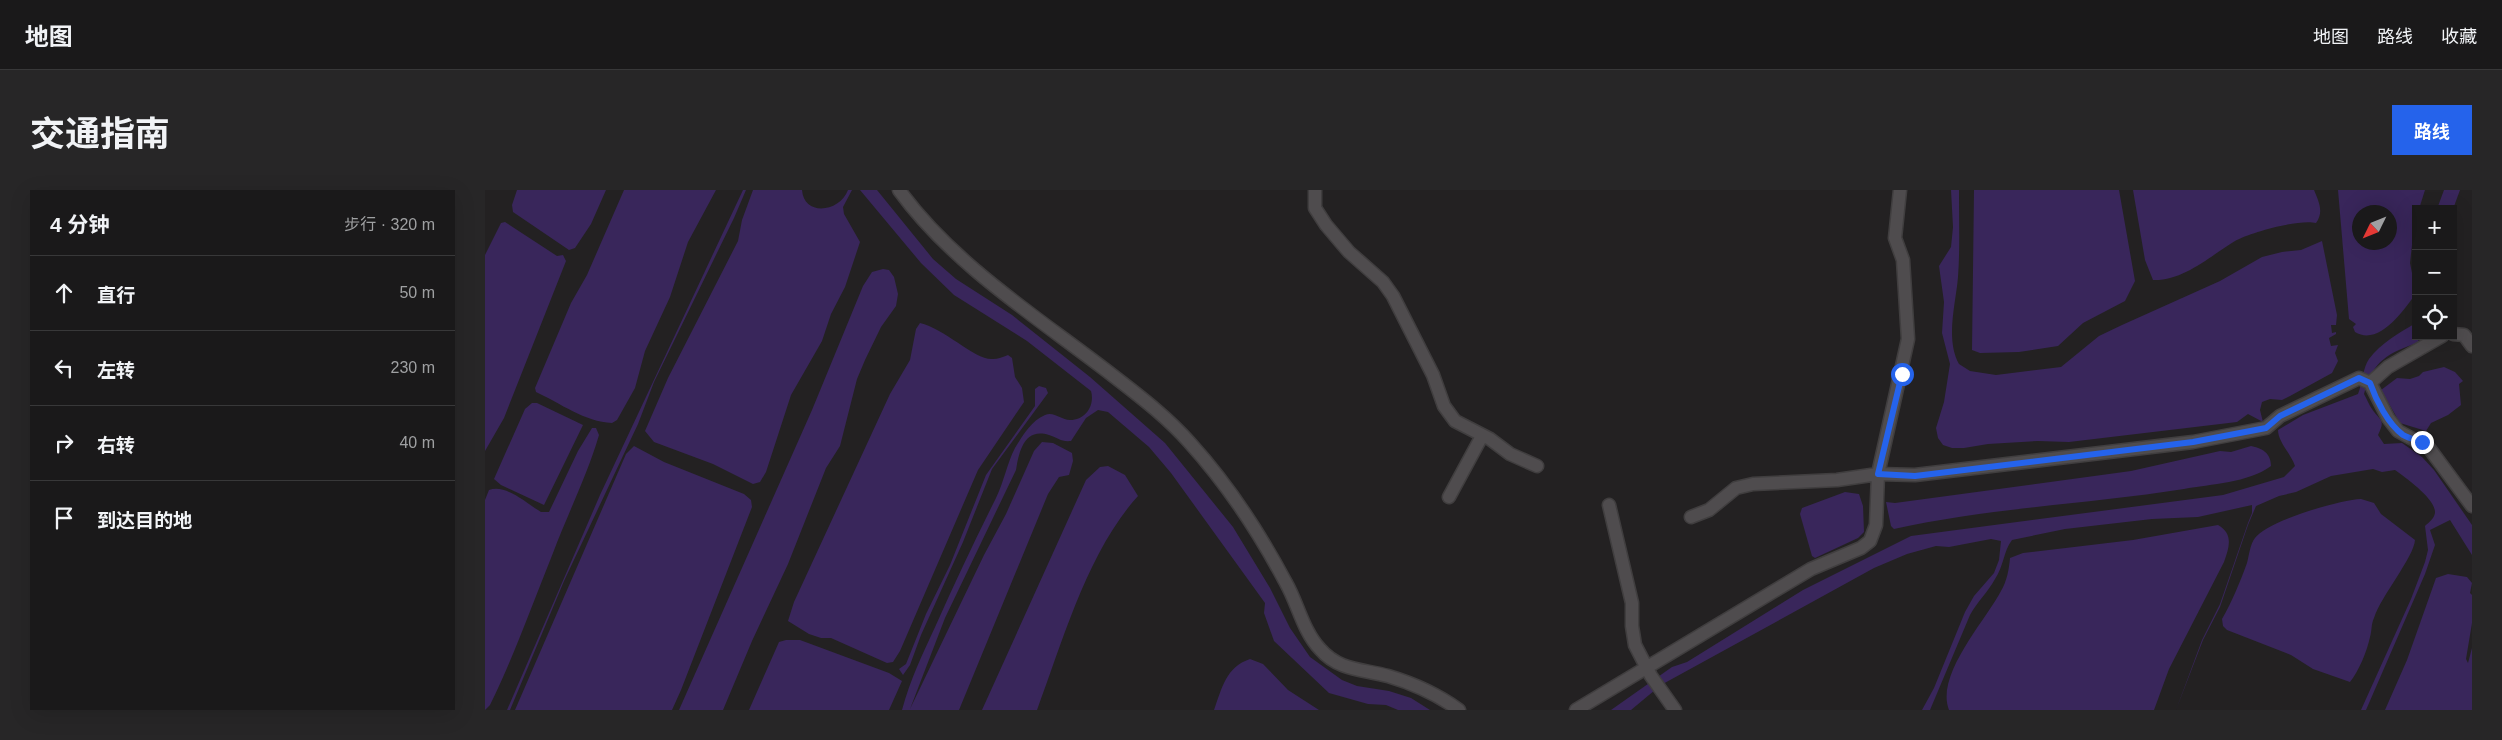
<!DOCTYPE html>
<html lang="zh">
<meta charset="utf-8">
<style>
:root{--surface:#1a191a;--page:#272627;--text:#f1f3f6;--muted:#9fa0a2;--line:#383839;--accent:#2563eb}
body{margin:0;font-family:Arial,"Noto Sans SC",sans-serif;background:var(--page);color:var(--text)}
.controls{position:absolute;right:15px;top:15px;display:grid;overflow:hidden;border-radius:0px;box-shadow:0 5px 20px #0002}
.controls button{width:45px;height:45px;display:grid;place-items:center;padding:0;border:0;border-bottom:1px solid var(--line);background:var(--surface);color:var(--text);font:25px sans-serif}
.compass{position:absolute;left:1867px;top:15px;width:45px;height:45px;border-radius:50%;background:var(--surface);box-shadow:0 5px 20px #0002;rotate:227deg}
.stop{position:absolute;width:15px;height:15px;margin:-11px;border:4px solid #2563eb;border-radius:50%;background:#fff}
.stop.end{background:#2563eb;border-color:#fff;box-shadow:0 1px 5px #0008}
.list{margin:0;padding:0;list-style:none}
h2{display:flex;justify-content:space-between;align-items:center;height:65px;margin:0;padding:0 20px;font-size:21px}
h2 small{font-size:16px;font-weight:400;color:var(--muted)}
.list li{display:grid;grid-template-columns:32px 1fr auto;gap:15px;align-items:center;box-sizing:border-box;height:75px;padding:0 20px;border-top:1px solid var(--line)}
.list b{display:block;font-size:19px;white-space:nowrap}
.list em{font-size:16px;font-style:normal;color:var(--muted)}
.icon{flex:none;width:28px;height:28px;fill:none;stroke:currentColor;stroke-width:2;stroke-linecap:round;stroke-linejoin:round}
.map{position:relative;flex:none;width:1987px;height:520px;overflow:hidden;border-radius:0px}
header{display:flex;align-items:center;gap:30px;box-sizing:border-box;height:70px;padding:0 25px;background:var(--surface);border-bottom:1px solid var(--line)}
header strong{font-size:24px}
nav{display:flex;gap:28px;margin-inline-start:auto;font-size:18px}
.intro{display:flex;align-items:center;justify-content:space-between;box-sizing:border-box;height:120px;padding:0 30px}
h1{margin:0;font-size:35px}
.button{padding:12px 22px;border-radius:0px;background:var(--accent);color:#fff;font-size:18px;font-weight:700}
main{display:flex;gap:30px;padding:0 30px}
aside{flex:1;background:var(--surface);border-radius:0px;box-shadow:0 5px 20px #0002}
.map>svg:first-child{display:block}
.water{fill:#39265b;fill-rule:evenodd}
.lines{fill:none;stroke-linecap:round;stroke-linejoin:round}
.minor-casing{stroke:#403e3f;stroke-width:15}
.minor{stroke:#4f4c4e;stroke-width:12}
.route{stroke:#2563eb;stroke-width:6}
</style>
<header>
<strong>地图</strong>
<nav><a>地图</a><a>路线</a><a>收藏</a></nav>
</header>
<div class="intro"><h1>交通指南</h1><a class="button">路线</a></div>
<main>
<aside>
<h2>4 分钟<small>步行 · 320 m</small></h2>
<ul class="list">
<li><svg class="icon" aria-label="ahead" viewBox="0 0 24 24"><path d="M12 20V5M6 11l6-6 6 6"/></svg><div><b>直行</b></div><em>50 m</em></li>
<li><svg class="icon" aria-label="left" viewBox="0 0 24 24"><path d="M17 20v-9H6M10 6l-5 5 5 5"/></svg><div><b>左转</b></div><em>230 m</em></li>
<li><svg class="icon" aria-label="right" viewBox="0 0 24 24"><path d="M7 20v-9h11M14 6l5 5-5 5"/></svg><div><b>右转</b></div><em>40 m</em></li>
<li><svg class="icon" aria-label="arrive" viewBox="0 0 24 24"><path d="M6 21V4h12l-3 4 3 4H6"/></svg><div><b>到达目的地</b></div></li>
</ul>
</aside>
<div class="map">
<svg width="1987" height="520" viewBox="0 0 1987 520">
<rect width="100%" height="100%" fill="#232122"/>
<!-- water -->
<path class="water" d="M 32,0 L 121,0 L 106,34 L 90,58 L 84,60 L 28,22 L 27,15 Z
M 139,0 L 231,0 L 203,52 L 185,107 L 160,161 L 150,198 L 132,230 L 127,233 C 100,232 75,213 51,202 L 50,198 L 86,113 L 102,85 Z
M 258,0 L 261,0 L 249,28 L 169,192 L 153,234 L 79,391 L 25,520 L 22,520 L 115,305 Z
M 268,0 L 317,0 C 319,27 355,22 363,0 L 367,0 L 358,17 L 359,24 L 375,52 L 360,97 L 346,124 L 337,151 L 306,205 L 281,282 L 275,292 L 268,294 L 228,274 L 169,252 L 160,241 L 183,188 L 253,51 L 257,30 Z
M 375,0 L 392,0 L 448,69 L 471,89 L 527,125 L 605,187 L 680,253 L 748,337 L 785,398 L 805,438 L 825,467 L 857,490 L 872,496 L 904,501 L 926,508 L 945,520 L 913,520 L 901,515 L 883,514 L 844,503 L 789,451 L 779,423 L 780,413 L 686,283 L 664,257 L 623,222 L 613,220 L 601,228 L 586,251 C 576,252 573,248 564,245 C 539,237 534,262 531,280 L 460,428 L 425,519 L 499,365 L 521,324 L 549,261 L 557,252 L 568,253 L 587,263 L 588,271 L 584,285 L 574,287 L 563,304 L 474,520 L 417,520 C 425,490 438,463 451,435 C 470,392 490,350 511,308 C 519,292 522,273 530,258 C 538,245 546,231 560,225 C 569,221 576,230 585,230 C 601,230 610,215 606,201 L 542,151 L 469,105 L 436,73 Z
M 1466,0 L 1474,0 L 1474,6 C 1474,33 1475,60 1473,87 C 1471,113 1460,149 1474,174 L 1485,181 L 1511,185 L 1576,177 L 1614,146 L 1637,135 L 1735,91 L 1777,67 L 1797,62 L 1816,60 L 1837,51 L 1852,125 L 1851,135 L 1846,135 L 1847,143 L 1851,142 L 1851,144 L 1844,148 L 1846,156 L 1853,155 L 1850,163 L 1853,171 L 1847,183 L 1805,206 L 1797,210 L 1785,209 L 1777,212 L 1775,220 L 1778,232 L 1763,224 L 1752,232 L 1584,252 L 1553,251 L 1503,254 L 1479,258 L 1467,258 L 1458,255 L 1453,248 L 1451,238 L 1459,212 L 1465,174 L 1457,143 L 1459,112 L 1454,76 L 1466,57 L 1468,37 Z
M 1489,0 L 1634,0 L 1650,91 L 1640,111 L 1598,133 L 1573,156 L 1534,162 L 1495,163 L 1487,160 Z
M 1648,0 L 1829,0 C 1834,12 1839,22 1831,33 C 1814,29 1766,42 1750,51 C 1725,66 1699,91 1668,90 L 1660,70 Z
M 1853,0 L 1940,0 L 1934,19 L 1931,19 L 1925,73 L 1931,103 C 1920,119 1894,157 1870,142 L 1868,137 L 1871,134 L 1864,129 ZM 1874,22 L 1904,22 L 1904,52 L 1874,52 Z
M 1959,0 L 1975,0 L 1968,19 L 1952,19 Z
M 20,32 L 72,66 L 78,65 L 81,71 L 19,228 L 0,261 L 0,65 L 16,33 Z
M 398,79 L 404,80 L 409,87 L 413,104 L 411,116 L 396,137 L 380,170 L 372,189 L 355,256 L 341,278 L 303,374 L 267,451 L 238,520 L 194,520 L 327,220 L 378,96 L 387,82 Z
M 435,133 C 459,138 491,171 508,169 C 513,169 518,167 523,165 L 527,168 L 530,187 L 537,198 L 539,212 L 493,280 L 415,461 L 408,472 L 402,473 L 346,448 L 336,448 L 324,444 L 303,431 L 309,412 L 405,204 L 425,170 L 431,139 Z
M 1931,133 L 1930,147 L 1935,152 C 1903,163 1888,170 1879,204 C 1882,209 1884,215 1887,219 C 1895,231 1901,229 1893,245 L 1899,254 L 1917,253 L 1937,267 L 1949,280 L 1987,335 L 1987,365 L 1965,330 L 1945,340 L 1950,355 L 1940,384 L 1881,520 L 1876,520 L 1926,409 L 1940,372 L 1943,360 L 1940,336 C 1944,332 1949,329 1950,323 C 1951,309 1921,288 1910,280 L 1897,282 L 1888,279 L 1846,286 L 1811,302 L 1794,306 L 1771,316 L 1763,335 L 1735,417 L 1718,450 L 1691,520 L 1717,450 L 1735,414 L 1763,333 L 1767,323 L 1767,315 L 1713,327 L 1667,329 L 1580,339 L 1527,350 C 1518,362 1519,376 1510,389 C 1503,402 1492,412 1485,425 L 1445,520 L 1437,520 L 1449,498 L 1480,422 L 1489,406 L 1509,383 L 1514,370 L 1516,351 L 1506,349 L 1464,357 L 1451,356 L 1422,364 L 1389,378 L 1176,495 L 1146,520 L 1126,520 L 1187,477 L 1202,472 L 1318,400 L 1426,346 L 1738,305 L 1799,287 L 1810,276 C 1806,264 1793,252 1793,240 L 1818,225 L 1873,204 C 1877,194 1878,177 1884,169 C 1896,153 1914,143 1931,133 Z
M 1959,177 L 1970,182 L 1978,191 L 1974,194 L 1976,215 L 1963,225 L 1946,233 L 1941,241 L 1915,233 L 1896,200 L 1912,188 L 1925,189 L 1934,186 L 1938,182 Z
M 554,196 L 561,198 L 563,203 L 507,279 L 478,352 L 436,445 L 425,475 L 418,485 L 414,479 L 421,474 L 441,424 L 465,375 L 501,285 L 550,216 L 550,199 Z
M 47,213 L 52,213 L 98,235 L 59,315 L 16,295 L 9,289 L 40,219 Z
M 107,238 L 111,238 L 114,245 C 102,286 83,323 68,363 C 47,415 30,464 5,515 L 0,520 L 0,310 L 4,300 C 21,294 41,313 56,322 L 64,322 L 93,261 Z
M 149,256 L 179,272 L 259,304 L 266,310 L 267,317 L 196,500 L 187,520 L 30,520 L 141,264 Z
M 1766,256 C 1777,258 1786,263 1786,276 C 1763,293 1726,294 1699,299 C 1603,314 1504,318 1409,339 L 1406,336 L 1401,312 L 1410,313 L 1646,281 L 1735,261 L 1746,262 Z
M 623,276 L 640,285 L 653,306 C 603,361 578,450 552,520 L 497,520 L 601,290 L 615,277 Z
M 1360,302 L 1374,304 L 1378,316 L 1379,342 L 1373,348 L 1330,368 L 1327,366 L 1315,324 L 1317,318 Z
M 1876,309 L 1889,313 L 1896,324 L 1930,350 C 1929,367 1896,406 1889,428 C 1886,434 1887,441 1885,447 C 1882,461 1874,481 1865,492 L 1828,479 L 1806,465 L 1742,440 L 1738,436 L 1737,429 C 1747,412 1755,392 1762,373 C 1764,366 1765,354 1770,348 C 1782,331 1854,310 1876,309 Z
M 1733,335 C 1749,344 1744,358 1739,372 L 1684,479 L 1669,520 L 1464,520 C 1450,485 1501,430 1516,401 C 1522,391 1524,379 1525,368 L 1538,363 L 1648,350 Z
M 1963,384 L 1982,387 L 1987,393 L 1985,403 L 1987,405 L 1987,433 L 1981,469 L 1983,473 L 1987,458 L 1987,520 L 1900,520 L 1922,470 L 1951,388 Z
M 301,450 L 315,450 L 404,483 L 417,491 L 404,520 L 264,520 L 294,452 Z
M 765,469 L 778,474 L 803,500 L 834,520 L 729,520 C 737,498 741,477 765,469 Z"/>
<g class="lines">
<defs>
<path id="minor" d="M 414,0 C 469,76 558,131 631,188 C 657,208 684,229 705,253 C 744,296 774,342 801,393 C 813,414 818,441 835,459 C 854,481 878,479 903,486 C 930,494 952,504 974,520
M 830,0 L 830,18 L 841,35 L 864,62 L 898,92 L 908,106 L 948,185 L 959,216 L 970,231 L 1005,249 L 1025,264 L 1052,276
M 1968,144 L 1979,145 L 1987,156
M 1957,146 L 1903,177 L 1885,193 L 1903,228 L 1913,241 L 1944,258 L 1987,316
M 964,307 L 997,246
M 1124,315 L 1147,413 L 1147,436 L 1150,455 L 1166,486 L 1190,520
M 1206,327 L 1224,320 L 1251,298 L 1268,294 L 1352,290 L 1393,284 L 1430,285 L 1708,252 L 1781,238 L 1795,226 L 1874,188 L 1885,193
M 1091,520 L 1326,379 L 1376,358 L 1385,351 L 1391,335 L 1393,284 L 1423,149 L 1418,70 L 1410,48 L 1415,0"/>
</defs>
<!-- minor casing -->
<use href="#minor" class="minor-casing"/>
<!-- minor -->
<use href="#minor" class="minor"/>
</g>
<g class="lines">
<!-- route -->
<path class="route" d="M 1417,184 L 1393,284 L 1430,286 L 1708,252 L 1781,238 L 1795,226 L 1874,188 L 1885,193 C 1891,210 1903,234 1918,245 C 1923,248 1931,250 1937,252"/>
</g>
</svg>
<div class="controls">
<button>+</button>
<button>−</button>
<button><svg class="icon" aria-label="locate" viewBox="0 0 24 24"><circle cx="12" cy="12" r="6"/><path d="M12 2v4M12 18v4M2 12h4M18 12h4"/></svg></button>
</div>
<svg class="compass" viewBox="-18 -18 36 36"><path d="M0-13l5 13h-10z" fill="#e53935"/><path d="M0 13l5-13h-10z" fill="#9fa0a2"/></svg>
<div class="stop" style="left:1417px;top:184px"></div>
<div class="stop end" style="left:1937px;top:252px"></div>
</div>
</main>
